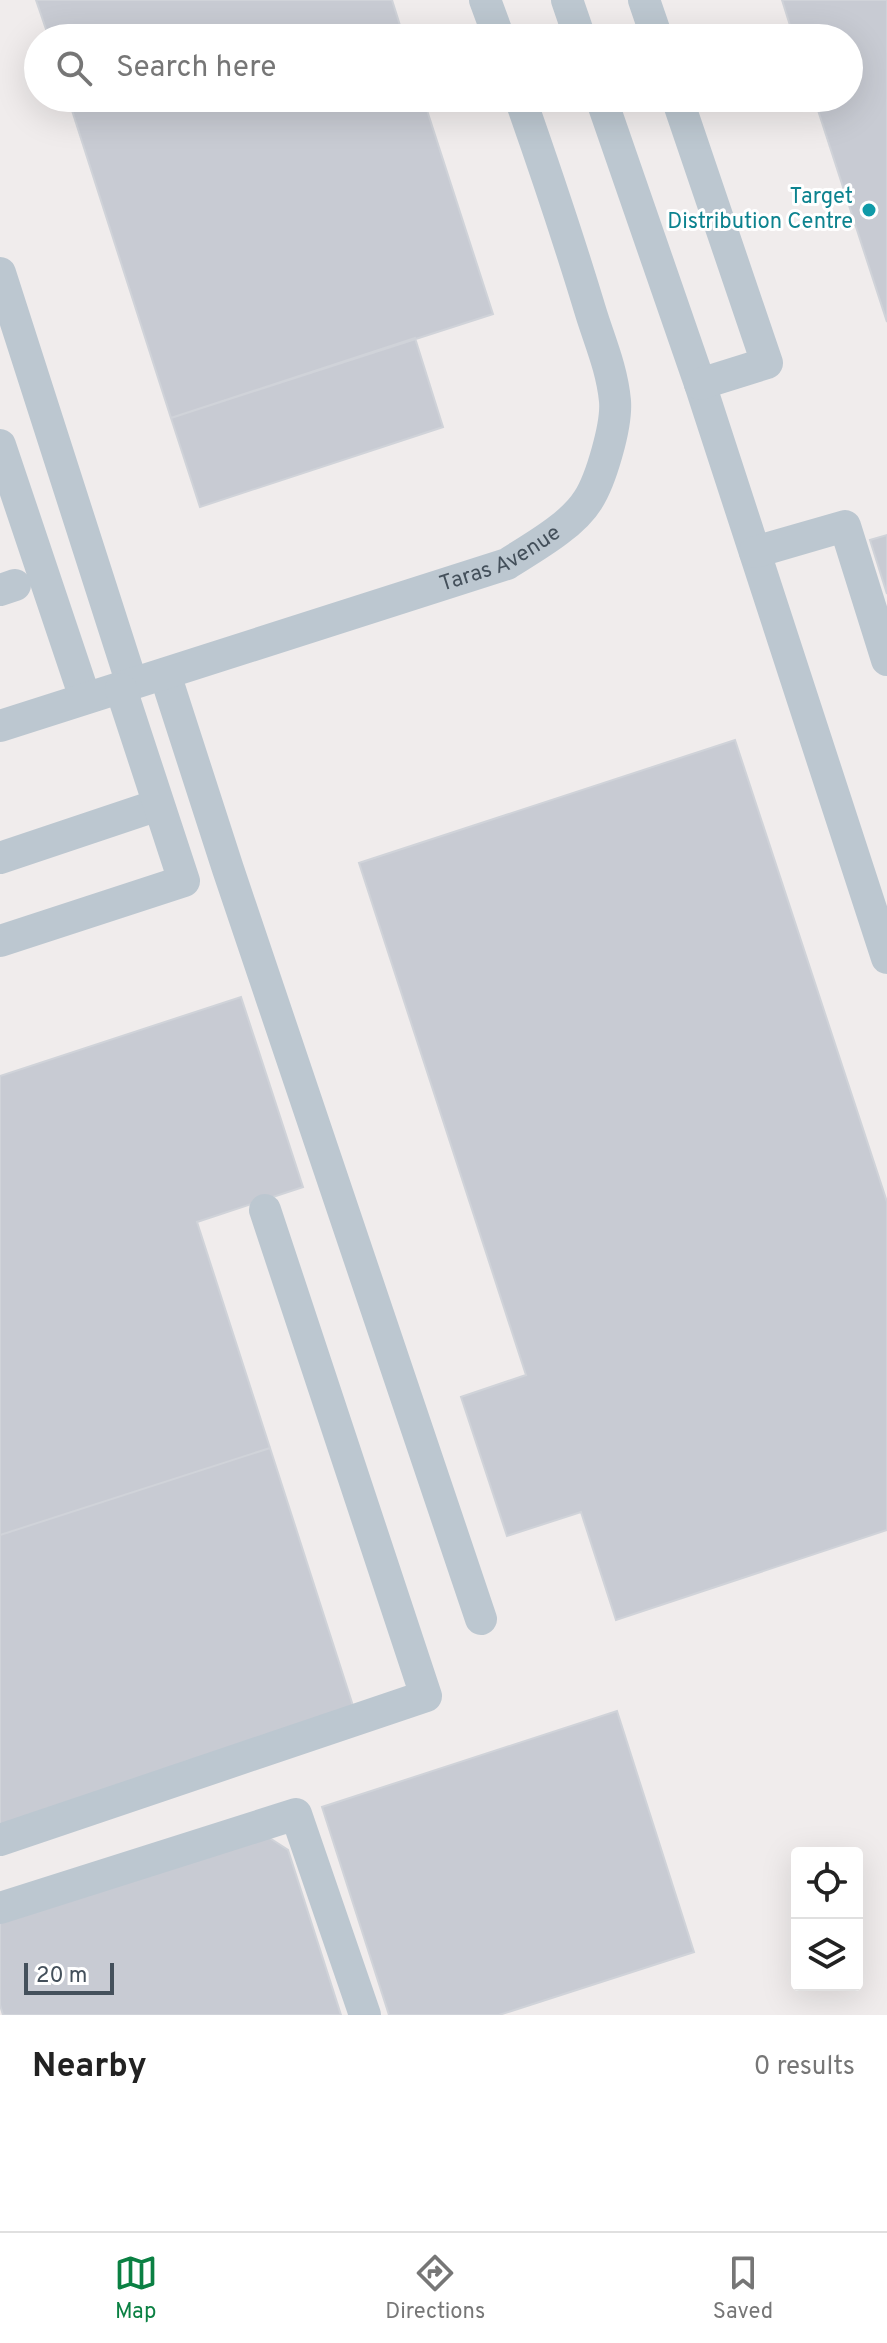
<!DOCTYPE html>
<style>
:root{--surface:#fff;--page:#f6f6f6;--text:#222;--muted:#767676;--line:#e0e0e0;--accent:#0b8043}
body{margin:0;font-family:Overpass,sans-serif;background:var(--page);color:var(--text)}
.controls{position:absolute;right:24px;bottom:24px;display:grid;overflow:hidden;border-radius:8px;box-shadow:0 8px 32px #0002}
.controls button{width:72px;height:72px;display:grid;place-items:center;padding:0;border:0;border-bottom:2px solid var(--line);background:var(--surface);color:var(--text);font:40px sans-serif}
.scale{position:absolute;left:24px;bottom:20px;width:90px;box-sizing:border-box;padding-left:8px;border:4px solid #44505b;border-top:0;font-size:22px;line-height:28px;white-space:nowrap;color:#44505b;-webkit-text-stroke:6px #fff;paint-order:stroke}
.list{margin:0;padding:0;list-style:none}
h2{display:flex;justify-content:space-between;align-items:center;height:104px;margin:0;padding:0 32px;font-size:34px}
h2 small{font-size:26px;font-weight:400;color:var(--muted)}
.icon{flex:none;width:44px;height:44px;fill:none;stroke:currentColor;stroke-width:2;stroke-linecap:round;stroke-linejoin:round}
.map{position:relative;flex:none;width:887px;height:2015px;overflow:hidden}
.search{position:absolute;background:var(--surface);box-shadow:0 8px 32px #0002;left:24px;right:24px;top:24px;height:88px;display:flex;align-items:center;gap:20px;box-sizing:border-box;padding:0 28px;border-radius:44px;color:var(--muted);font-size:30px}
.sheet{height:216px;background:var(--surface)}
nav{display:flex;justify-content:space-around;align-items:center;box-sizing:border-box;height:112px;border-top:2px solid var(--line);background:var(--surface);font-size:22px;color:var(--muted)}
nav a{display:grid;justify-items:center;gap:4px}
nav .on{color:var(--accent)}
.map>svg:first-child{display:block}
.building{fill:#c8cbd3;stroke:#d0d3d9;stroke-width:2}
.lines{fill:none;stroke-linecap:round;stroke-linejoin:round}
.minor{stroke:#bcc7d0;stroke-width:32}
.culture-dot{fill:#0f9aa8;stroke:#fff;stroke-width:3}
.labels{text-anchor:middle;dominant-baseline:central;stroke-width:6;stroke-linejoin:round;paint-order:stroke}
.culture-label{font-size:22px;fill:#0d838f;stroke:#fff;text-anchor:end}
.street-label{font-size:22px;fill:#44505b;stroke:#fff}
</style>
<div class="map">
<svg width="887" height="2015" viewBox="0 0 887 2015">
<rect width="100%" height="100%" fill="#f0ecec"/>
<!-- building -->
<path class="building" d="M 36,0 L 392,0 L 404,38 L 49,38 Z
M 782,0 L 887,0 L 887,322 L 814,98 L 849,98 L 849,38 L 794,38 Z
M 68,98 L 423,98 L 493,314 L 171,418 Z
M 415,338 L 443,427 L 200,507 L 171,418 Z
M 887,535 L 887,594 L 870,540 Z
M 735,740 L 887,1202 L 887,1530 L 616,1620 L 581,1512 L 507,1536 L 461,1397 L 526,1375 L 359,863 Z
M 241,997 L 303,1187 L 197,1222 L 270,1448 L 0,1535 L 0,1076 Z
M 270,1448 L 355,1712 L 0,1827 L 0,1535 Z
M 617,1711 L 694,1952 L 499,2015 L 389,2015 L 322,1807 Z
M 265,1835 L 288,1850 L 341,2015 L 3,2015 L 0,2005 L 0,1922 Z"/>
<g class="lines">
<!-- minor -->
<g class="minor">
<path d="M 485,0 L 499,38"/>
<path d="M 567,0 L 580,38"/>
<path d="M 644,0 L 657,38"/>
<path d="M 601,98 L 700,384 L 887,958"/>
<path d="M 677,98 L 767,363 L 700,384"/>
<path d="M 0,273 L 132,684"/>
<path d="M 0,445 L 85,698"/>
<path d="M 755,552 L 845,526 L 887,660"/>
<path d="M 0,590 L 15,585"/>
<path d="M 165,674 L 228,869 L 481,1619"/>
<path id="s1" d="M 0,726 L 507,564 C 532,548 572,526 588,500 C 601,480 617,425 615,401 C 612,369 600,342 591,313 C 569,240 545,169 520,98"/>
<path d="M 0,858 L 158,805"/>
<path d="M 0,941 L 184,881 L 121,689"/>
<path d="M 0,1840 L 426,1696 L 265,1210"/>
<path d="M 0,1908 L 296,1814 L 365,2015"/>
</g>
</g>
<!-- markers -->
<circle class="culture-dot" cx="869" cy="210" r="8"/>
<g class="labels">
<!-- culture labels -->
<g class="culture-label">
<text x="853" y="197">Target<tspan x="853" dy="25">Distribution Centre</tspan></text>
</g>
<!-- street labels -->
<g class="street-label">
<text stroke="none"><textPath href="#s1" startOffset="528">Taras Avenue</textPath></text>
</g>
</g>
</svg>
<div class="controls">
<button><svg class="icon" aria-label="locate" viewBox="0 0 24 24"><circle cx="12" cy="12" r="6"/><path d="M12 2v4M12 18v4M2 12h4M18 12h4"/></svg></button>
<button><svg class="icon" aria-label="layers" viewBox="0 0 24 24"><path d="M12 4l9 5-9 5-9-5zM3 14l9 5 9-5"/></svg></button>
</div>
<div class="scale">20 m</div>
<div class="search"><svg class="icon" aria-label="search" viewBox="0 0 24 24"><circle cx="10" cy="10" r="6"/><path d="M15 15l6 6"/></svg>Search here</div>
</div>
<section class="sheet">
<h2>Nearby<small>0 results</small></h2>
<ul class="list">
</ul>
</section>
<nav>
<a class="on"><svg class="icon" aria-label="map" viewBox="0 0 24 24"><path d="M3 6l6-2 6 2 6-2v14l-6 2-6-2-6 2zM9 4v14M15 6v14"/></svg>Map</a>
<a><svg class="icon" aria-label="directions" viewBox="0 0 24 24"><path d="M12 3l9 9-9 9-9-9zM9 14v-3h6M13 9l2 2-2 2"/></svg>Directions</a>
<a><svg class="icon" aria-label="saved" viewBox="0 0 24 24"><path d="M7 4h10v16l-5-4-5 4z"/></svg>Saved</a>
</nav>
